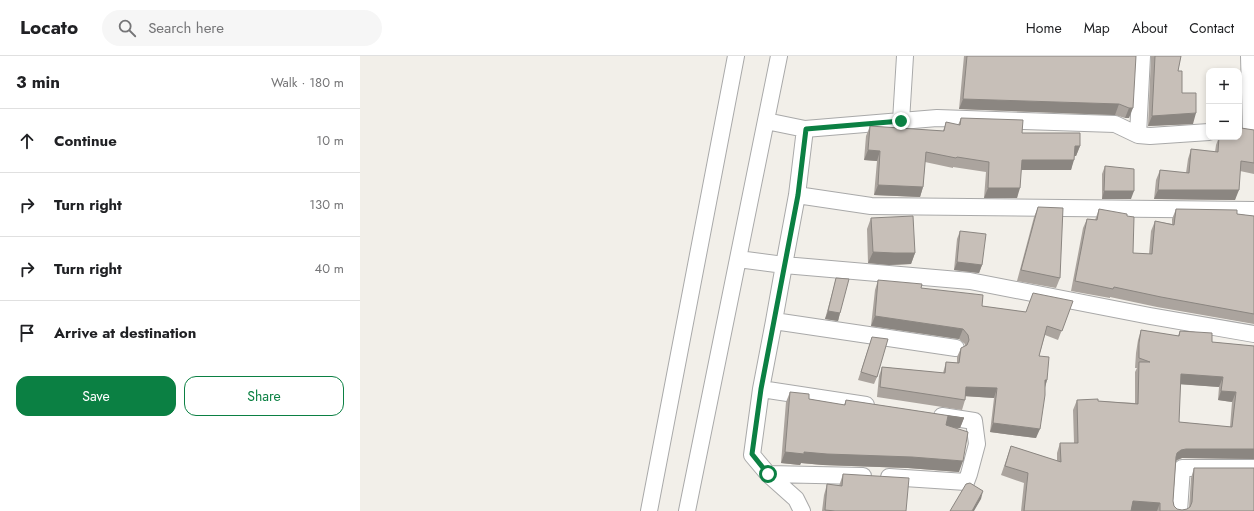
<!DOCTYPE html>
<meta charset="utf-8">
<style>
:root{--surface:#fff;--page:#f6f6f6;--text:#202124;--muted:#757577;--line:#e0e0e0;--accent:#0b8043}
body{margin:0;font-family:Jost,sans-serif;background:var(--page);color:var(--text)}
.controls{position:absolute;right:12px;top:12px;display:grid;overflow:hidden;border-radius:8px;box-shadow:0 2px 6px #0003}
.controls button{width:36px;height:36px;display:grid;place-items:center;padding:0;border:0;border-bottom:1px solid var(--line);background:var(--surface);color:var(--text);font:20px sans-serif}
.stop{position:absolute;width:12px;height:12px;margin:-9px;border:3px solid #0b8043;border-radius:50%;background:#fff}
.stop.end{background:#0b8043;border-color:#fff;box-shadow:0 1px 4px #0008}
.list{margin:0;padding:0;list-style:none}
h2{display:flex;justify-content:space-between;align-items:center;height:52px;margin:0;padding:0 16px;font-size:17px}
h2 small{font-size:13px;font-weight:400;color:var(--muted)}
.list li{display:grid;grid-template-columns:26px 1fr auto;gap:12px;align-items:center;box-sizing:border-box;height:64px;padding:0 16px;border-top:1px solid var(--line)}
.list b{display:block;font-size:15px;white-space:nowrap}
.list em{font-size:13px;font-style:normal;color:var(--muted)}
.actions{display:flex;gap:8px;padding:12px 16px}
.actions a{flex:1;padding:9px 0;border:1px solid var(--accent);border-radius:12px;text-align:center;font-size:14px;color:var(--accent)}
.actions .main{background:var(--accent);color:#fff}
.icon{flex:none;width:22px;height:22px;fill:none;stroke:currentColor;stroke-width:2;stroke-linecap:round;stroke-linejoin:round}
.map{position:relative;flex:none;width:894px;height:455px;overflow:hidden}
header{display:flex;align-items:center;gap:24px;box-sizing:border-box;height:56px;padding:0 20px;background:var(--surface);border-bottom:1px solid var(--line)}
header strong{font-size:19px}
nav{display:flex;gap:22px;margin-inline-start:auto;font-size:14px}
.search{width:280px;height:36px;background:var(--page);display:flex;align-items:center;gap:10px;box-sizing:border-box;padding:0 14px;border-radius:22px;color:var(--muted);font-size:15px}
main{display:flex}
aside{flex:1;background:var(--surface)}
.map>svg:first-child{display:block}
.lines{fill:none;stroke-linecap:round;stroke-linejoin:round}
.street-casing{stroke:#a9a9a9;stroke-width:18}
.street{stroke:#fff;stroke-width:16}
.wall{fill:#aba49e;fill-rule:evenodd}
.shaded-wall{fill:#8b8681}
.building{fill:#c7bfb8;stroke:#8b8681;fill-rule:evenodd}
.route{stroke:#0b8043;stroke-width:5}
</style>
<header>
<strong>Locato</strong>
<div class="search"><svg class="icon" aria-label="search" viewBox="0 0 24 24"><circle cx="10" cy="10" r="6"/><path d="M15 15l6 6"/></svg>Search here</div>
<nav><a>Home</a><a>Map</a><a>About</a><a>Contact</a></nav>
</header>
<main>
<aside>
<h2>3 min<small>Walk · 180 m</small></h2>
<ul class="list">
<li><svg class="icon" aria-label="ahead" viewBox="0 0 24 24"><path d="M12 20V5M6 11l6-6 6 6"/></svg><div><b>Continue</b></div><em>10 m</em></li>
<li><svg class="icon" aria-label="right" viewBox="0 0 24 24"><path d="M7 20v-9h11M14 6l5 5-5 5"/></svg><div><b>Turn right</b></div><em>130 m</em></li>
<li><svg class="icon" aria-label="right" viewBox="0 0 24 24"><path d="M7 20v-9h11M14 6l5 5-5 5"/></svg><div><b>Turn right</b></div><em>40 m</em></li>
<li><svg class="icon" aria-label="arrive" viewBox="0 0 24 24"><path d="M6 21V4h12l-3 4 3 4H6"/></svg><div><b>Arrive at destination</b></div></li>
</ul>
<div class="actions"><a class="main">Save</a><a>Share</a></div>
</aside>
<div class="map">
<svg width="894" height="455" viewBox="0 0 894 455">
<rect width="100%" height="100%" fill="#f2efe9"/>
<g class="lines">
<defs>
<path id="street" d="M 889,0 L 891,73
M 406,65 L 445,73 L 437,139 L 424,209 L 414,265 L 596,292
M 541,65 L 545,0
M 445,73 L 577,62 L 755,68 L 778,79 L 790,80 L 849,76
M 778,79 L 782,0
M 437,139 L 511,150 L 894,154
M 378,203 L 424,209 L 610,225 L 790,260 L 894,278
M 414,265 L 401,333 L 392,399 L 408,418 L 503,420
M 401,333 L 506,349
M 408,418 L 436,443 L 442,455
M 529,421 L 606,426 L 609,418 L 617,388 L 614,365 L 582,360
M 289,455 L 376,0
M 327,455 L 419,0
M 819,455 L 822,412 L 894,412"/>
</defs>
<!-- street casing -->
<use href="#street" class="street-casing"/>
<!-- street -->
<use href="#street" class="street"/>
</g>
<!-- wall -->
<path class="wall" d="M 604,0 L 776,0 L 769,62 L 765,62 L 755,59 L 599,53 Z
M 791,0 L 821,0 L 818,15 L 822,37 L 833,68 L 788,70 Z
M 601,62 L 662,77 L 720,90 L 716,100 L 714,100 L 711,114 L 661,114 L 657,142 L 624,142 L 626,116 L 593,111 L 593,112 L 565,106 L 563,131 L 560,141 L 514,139 L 517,105 L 504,104 L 506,80 L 510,70 L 583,75 L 586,66 L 598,69 Z
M 881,72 L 894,74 L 894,118 L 880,115 L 875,144 L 794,143 L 796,124 L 800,114 L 826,117 L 828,103 L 831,93 L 855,96 L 856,89 L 859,81 L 879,81 L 879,77 Z
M 745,110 L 771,143 L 742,143 L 742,118 Z
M 678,151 L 700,222 L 696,232 L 657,225 L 674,161 Z
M 739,153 L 767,160 L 773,197 L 789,198 L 791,175 L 795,165 L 812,168 L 812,163 L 816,153 L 877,158 L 894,160 L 894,268 L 797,251 L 750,241 L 750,242 L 711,235 L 723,172 L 727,163 L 735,164 Z
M 511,162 L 555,197 L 551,208 L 529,209 L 508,207 L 507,173 Z
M 600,175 L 622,209 L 619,217 L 594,214 L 597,183 Z
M 476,222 L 480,257 L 478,265 L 465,263 L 474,230 Z
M 518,224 L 561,232 L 622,250 L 666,256 L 713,245 L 698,284 L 685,279 L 679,300 L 687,324 L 685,332 L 676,382 L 630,376 L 634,342 L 605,340 L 605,344 L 602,354 L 517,341 L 519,320 L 522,311 L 583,317 L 586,306 L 597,307 L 597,301 L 601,292 L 605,290 L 605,288 L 599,283 L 511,270 L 515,234 Z
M 781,274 L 818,280 L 820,275 L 852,286 L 894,290 L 894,403 L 822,402 L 817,404 L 816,405 L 813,445 L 814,450 L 817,453 L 822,454 L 827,453 L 829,452 L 831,422 L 834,412 L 894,455 L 661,455 L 664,427 L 641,419 L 651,390 L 697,405 L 697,397 L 700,387 L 714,387 L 713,354 L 717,344 L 775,347 L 775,316 L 777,312 L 775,312 L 776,297 L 778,284 ZM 820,328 L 859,331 L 858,344 L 872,346 L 870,371 L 819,366 Z
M 512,281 L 517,321 L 514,328 L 498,324 Z
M 430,336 L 449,343 L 484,349 L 486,344 L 604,362 L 600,372 L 596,372 L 599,416 L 548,412 L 463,409 L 441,407 L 440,409 L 421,407 L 426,346 Z
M 483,418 L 546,455 L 462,455 L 464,439 L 467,428 L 479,430 Z"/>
<!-- shaded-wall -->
<path class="shaded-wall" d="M 603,43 L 759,48 L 755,59 L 599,53 Z
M 769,52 L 773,52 L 769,62 L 765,62 Z
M 836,57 L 833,68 L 788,70 L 792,60 Z
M 715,90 L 720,90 L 716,100 L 711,100 Z
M 508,94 L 520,95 L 517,105 L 504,104 Z
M 662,104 L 714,104 L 711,114 L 658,114 Z
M 518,129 L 563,131 L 560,141 L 514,139 Z
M 628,132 L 660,132 L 657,142 L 624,142 Z
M 798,134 L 879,134 L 875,144 L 794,143 Z
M 744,135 L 774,135 L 771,143 L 742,143 Z
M 513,196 L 555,197 L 551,208 L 529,209 L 508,207 Z
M 597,206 L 622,209 L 619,217 L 594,214 Z
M 468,255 L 480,257 L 478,265 L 465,263 Z
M 515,260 L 603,273 L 599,283 L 511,270 Z
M 821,318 L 863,321 L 859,331 L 817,328 Z
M 685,324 L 687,324 L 684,334 Z
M 606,331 L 637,332 L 634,342 L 603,340 Z
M 861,335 L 876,336 L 872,346 L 858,344 Z
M 588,360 L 604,362 L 600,372 L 584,371 Z
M 633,367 L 680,373 L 676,382 L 630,376 Z
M 826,393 L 894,393 L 894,403 L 822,402 L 817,404 L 814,407 L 817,397 L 821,394 Z
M 425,396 L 444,396 L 552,401 L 603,405 L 599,416 L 548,412 L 463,409 L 441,407 L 440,409 L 421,407 Z
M 623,435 L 621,443 L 614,455 L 612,455 Z
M 773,445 L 800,447 L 797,455 L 769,455 Z"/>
<!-- building -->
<path class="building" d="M 607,0 L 776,0 L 773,52 L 769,52 L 759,48 L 603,43 Z
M 795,0 L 821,0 L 818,15 L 822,15 L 822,37 L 836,37 L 836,57 L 792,60 Z
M 601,62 L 663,64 L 662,77 L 720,77 L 720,90 L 715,90 L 714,104 L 662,104 L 660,132 L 628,132 L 629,106 L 597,101 L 596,102 L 566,96 L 563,131 L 518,129 L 520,95 L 508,94 L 510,70 L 584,75 L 586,66 L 600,69 Z
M 881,72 L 894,74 L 894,107 L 881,105 L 879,134 L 798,134 L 800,114 L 829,117 L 831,93 L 858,96 L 859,81 L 879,81 Z
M 745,110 L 774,113 L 774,135 L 744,135 Z
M 678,151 L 703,152 L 700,222 L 661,214 Z
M 739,153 L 767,158 L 767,160 L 774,161 L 773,197 L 792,198 L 795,165 L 814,169 L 816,153 L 877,154 L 877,158 L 894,160 L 894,258 L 801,241 L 754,231 L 753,233 L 715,225 L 727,163 L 737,164 Z
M 553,160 L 555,197 L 534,197 L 513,196 L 511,162 Z
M 600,175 L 626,178 L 622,209 L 597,206 Z
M 476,222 L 489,223 L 480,257 L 468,255 Z
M 518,224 L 562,228 L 561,232 L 623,239 L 622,250 L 666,256 L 673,237 L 713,245 L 702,275 L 687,270 L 679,300 L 689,301 L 687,324 L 685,324 L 685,339 L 680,373 L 633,367 L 637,332 L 606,331 L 605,344 L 520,331 L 522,311 L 585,317 L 586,306 L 599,307 L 601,292 L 607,289 L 609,284 L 608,279 L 603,273 L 515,260 Z
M 781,274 L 819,280 L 820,275 L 852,277 L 852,286 L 894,290 L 894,393 L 826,393 L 821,394 L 817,397 L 816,401 L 813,445 L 814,450 L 817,453 L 822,454 L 827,453 L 830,451 L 832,446 L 834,412 L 894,412 L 894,455 L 800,455 L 800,447 L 773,445 L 771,455 L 664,455 L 668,417 L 645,410 L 651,390 L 701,406 L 700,387 L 718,387 L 717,344 L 738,343 L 738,345 L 778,348 L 779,306 L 790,306 L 779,302 L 779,287 ZM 821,318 L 863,321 L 861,335 L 876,336 L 872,371 L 819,366 Z
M 512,281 L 528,283 L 517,321 L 501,316 Z
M 430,336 L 449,338 L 449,343 L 485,349 L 486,344 L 604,362 L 588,360 L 586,369 L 608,376 L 603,405 L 552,401 L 467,398 L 444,396 L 444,398 L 425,396 Z
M 483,418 L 549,422 L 546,455 L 475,455 L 465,454 L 467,428 L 482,430 Z
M 610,427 L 623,435 L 612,455 L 590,455 L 606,428 Z"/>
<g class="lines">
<!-- route -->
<path class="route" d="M 408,418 L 392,398 L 401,333 L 438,139 L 446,73 L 541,65"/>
</g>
</svg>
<div class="controls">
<button>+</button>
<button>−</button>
</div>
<div class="stop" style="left:408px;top:418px"></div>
<div class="stop end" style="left:541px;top:65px"></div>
</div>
</main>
